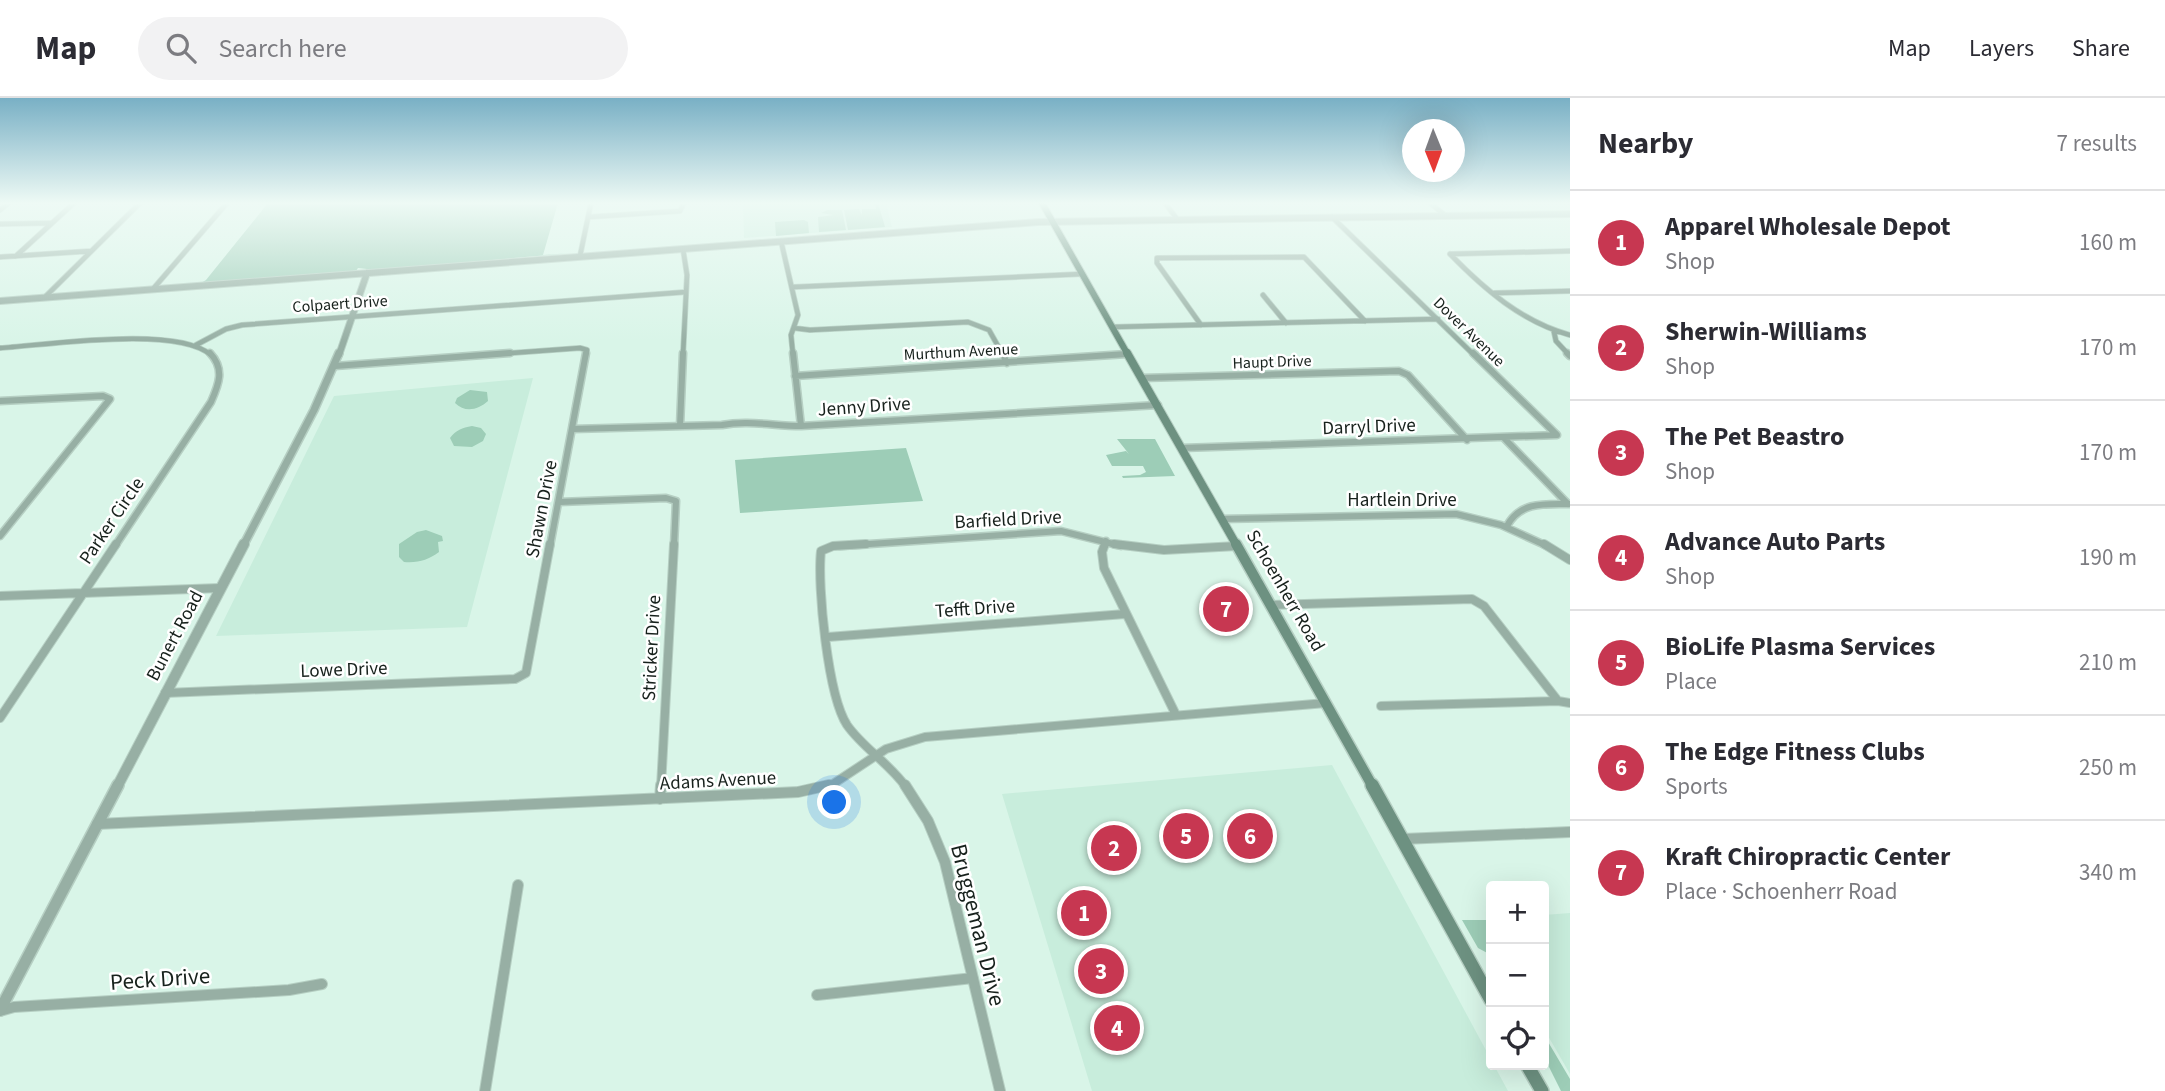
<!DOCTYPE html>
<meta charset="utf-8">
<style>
:root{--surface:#fff;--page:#f2f2f3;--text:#2b2b33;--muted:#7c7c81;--line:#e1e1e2;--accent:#c73751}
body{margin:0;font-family:"Source Sans 3",sans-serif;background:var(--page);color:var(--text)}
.controls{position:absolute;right:21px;bottom:21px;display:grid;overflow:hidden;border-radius:7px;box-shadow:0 7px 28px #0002}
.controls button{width:63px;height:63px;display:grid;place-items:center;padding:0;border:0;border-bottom:2px solid var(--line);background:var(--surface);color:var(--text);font:35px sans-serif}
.compass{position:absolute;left:1402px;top:21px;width:63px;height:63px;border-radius:50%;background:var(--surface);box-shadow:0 7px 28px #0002;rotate:179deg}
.you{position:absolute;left:835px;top:705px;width:24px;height:24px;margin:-18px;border:5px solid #fff;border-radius:50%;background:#1a73e8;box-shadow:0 0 0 10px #1a73e833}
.badge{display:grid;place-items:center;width:46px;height:46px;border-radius:50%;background:var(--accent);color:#fff;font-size:23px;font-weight:700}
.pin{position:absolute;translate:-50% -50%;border:4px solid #fff;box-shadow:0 2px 7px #0006}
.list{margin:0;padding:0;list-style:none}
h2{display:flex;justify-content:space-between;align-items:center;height:91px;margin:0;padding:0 28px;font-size:30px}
h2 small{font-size:23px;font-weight:400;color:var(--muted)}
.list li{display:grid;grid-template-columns:46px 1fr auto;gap:21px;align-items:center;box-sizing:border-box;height:105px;padding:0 28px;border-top:2px solid var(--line)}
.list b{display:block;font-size:26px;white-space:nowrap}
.list p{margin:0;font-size:23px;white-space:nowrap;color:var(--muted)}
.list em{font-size:23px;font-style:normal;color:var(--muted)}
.icon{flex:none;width:38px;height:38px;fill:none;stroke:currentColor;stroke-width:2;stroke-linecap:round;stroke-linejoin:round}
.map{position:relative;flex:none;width:1570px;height:993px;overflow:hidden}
header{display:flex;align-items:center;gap:42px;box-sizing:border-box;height:98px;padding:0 35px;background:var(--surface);border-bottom:2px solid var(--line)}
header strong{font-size:33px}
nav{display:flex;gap:38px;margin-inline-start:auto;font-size:24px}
.search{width:490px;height:63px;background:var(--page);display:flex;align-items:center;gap:18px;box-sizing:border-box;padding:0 24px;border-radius:38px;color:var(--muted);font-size:26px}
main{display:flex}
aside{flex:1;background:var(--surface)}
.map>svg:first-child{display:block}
.built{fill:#c8eddc}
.green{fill:#9dcdb7}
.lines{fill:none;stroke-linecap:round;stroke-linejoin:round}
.minor-far3-casing{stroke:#b6cfc3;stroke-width:6}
.minor-far2-casing{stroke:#b6cfc3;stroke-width:9}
.minor-far1-casing{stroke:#b6cfc3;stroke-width:10}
.minor-casing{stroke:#b6cfc3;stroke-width:12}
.tertiary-far3-casing{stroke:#b6cfc3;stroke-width:8}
.tertiary-far2-casing{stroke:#b6cfc3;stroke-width:10}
.tertiary-far1-casing{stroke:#b6cfc3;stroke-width:12}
.tertiary-casing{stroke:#b6cfc3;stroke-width:14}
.secondary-far3-casing{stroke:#b6cfc3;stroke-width:8}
.secondary-far2-casing{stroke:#b6cfc3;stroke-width:10}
.secondary-far1-casing{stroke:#b6cfc3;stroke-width:13}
.secondary-casing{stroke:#b6cfc3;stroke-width:16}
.minor-far3{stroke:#97afa4;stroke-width:4.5}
.minor-far2{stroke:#97afa4;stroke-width:6}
.minor-far1{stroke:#97afa4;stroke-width:8}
.minor{stroke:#97afa4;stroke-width:10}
.tertiary-far3{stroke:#97afa4;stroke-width:6}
.tertiary-far2{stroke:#97afa4;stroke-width:7}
.tertiary-far1{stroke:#97afa4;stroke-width:10}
.tertiary{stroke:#97afa4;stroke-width:11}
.secondary-far3{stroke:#6d9181;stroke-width:6}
.secondary-far2{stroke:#6d9181;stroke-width:8}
.secondary-far1{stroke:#6d9181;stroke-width:10}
.secondary{stroke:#6d9181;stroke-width:13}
.labels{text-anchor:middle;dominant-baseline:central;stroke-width:5;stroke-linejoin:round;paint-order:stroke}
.far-street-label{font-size:16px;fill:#17211c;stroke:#fff}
.street-label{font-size:19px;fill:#17211c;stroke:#fff}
.near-street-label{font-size:23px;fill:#17211c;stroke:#fff}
</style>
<header>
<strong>Map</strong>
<div class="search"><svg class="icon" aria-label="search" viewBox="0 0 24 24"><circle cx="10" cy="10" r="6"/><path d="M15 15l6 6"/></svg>Search here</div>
<nav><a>Map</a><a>Layers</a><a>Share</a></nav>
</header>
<main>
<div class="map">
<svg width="1570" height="993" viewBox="0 0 1570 993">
<rect width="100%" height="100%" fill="#d9f5e8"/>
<!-- built -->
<path class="built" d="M 743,105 L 886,105 L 892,129 L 744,140 Z
M 533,280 L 467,529 L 216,538 L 334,298 Z
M 1332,667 L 1508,993 L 1092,993 L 1002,696 Z
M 1570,815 L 1570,976 L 1544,931 L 1544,817 Z"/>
<!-- green -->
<path class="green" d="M 268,105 L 558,105 L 543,157 L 572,155 L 376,172 L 358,170 L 356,173 L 201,185 L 206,182 Z
M 875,105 L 878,105 L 885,129 L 848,132 L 844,112 L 859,111 L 862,117 L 862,111 L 876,111 Z
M 827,112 L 842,112 L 846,132 L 819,134 L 818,119 L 834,117 L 821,115 Z
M 804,122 L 808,124 L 809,135 L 776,138 L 775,124 Z
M 470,292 L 487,294 L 488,303 C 478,312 465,315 455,305 L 457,300 Z
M 472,328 L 481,330 L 486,336 L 483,343 L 472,349 L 454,348 L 450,340 C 456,332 462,330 472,328 Z
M 1117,341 L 1155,341 L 1175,378 L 1123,380 L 1122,378 L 1140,377 L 1146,374 L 1143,368 L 1112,368 L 1106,357 L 1126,353 L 1129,356 Z
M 906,350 L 923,403 L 740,415 L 735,362 Z
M 426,432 L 442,438 L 443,443 L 438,444 L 439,454 C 428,462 419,465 404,464 L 399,459 L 399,446 L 417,434 Z
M 1462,822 L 1487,822 L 1491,830 L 1491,857 L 1478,850 Z
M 1544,937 L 1570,981 L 1570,993 L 1561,993 L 1544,959 Z"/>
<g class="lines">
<defs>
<path id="minor-far3" d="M 1165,105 L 1177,121
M 1430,105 L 1446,118
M 0,112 L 9,105
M 588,119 L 680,113 L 684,105
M 1332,119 L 1474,257
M 0,126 L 51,125
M 781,143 L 798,217 L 791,237 L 793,257
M 683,151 L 687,177 L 683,257
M 1450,156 C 1484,191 1522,224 1570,237
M 1450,156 L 1570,153
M 16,158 L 74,105
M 580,158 L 591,105
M 0,159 L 91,153
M 793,189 L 1082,176
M 153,191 L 227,105
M 1494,195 L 1570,193
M 1263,197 L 1286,225
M 45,199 L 140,105
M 1201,227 L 1157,165 L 1157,160 L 1304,159 L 1365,223
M 1112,229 L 1438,221
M 794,230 L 810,232 L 968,224 L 989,232 L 1003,257
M 1554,234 L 1556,243 L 1569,257
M 196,247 L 226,231 L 242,227 L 686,194
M 0,250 C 47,247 177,227 211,257
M 486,257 L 580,250 L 587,252 L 586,257
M 1114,257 L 1127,256"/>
<path id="minor-far2" d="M 793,255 L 801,328
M 1002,255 L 1007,265
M 1567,255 L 1570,258
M 335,268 L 510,255
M 795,278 L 1127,256
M 1142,280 L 1399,273 L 1408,277 L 1467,342
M 0,303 L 103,298 L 110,301 L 0,438
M 680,328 L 683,255
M 573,331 L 722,327 C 748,322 774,328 801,328 L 1158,307
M 1504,340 L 1568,406
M 1182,350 L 1557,337 L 1473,255
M 559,404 L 666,400 L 676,403 L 674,448
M 1222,421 L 1456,416 L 1501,427 L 1547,448
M 1507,428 C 1520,403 1546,406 1570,406
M 115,448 L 211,304 C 219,286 225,271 210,255
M 550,448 L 586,255
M 840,448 L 1061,433 L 1121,448
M 1104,448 L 1106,443"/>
<path id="minor-far1" d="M 866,446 L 833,448 L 821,453 C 817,488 828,598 847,627 C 863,650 889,665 906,689
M 1105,446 L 1102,454 L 1104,470 L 1176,617
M 1114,446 L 1164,452 L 1237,448
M 1544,446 L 1570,462
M 0,498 L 220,490
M 1271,507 L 1472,501 L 1484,508 L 1558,603 L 1570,605
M 828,539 L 1125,516
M 165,595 L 515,581 L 526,575 L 550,446
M 1381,608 L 1558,603
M 0,620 L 116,446
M 661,689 L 674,446
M 821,689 L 833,686 L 886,651 L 925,639 L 1326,605"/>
<path id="minor" d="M 905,687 L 928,723 L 945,764 L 1000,993
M 660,701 L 661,687
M 97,726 L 798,694 L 829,687
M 1403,741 L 1570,734
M 817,897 L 973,880
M 0,913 L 14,909 L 289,892 L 322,886
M 485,993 L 518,787"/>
<path id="tertiary-far3" d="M 0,203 L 1038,124 L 1570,116
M 339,257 L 367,175"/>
<path id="tertiary-far2" d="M 243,448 L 314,312 L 339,255"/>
<path id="tertiary-far1" d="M 117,689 L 244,446"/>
<path id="tertiary" d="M 0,912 L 118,687"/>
<path id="secondary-far3" d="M 1042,105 L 1128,257"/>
<path id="secondary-far2" d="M 1127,255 L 1237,448"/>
<path id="secondary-far1" d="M 1236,446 L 1373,689"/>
<path id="secondary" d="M 1372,687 L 1491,902
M 1527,967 L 1542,993"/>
</defs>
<!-- minor-far3 casing -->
<use href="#minor-far3" class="minor-far3-casing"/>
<!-- minor-far2 casing -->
<use href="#minor-far2" class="minor-far2-casing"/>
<!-- minor-far1 casing -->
<use href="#minor-far1" class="minor-far1-casing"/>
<!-- minor casing -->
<use href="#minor" class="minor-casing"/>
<!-- tertiary-far3 casing -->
<use href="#tertiary-far3" class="tertiary-far3-casing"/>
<!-- tertiary-far2 casing -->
<use href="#tertiary-far2" class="tertiary-far2-casing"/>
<!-- tertiary-far1 casing -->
<use href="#tertiary-far1" class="tertiary-far1-casing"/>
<!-- tertiary casing -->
<use href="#tertiary" class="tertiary-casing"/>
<!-- secondary-far3 casing -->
<use href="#secondary-far3" class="secondary-far3-casing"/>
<!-- secondary-far2 casing -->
<use href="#secondary-far2" class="secondary-far2-casing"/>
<!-- secondary-far1 casing -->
<use href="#secondary-far1" class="secondary-far1-casing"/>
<!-- secondary casing -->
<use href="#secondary" class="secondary-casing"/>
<!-- minor-far3 -->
<use href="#minor-far3" class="minor-far3"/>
<!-- minor-far2 -->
<use href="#minor-far2" class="minor-far2"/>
<!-- minor-far1 -->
<use href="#minor-far1" class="minor-far1"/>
<!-- minor -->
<use href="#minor" class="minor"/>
<!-- tertiary-far3 -->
<use href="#tertiary-far3" class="tertiary-far3"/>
<!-- tertiary-far2 -->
<use href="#tertiary-far2" class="tertiary-far2"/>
<!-- tertiary-far1 -->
<use href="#tertiary-far1" class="tertiary-far1"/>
<!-- tertiary -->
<use href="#tertiary" class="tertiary"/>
<!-- secondary-far3 -->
<use href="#secondary-far3" class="secondary-far3"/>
<!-- secondary-far2 -->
<use href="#secondary-far2" class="secondary-far2"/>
<!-- secondary-far1 -->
<use href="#secondary-far1" class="secondary-far1"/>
<!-- secondary -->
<use href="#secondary" class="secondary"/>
</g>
<!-- sky -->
<linearGradient id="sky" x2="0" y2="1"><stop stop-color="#79b0c5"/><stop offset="0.43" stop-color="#eefaf5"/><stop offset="1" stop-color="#eefaf5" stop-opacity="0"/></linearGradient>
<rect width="1570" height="244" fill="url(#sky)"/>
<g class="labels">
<!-- far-street labels -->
<g class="far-street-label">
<text transform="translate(340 206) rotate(-4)">Colpaert Drive</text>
<text transform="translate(1469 234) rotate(44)">Dover Avenue</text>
<text transform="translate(961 254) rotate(-3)">Murthum Avenue</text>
<text transform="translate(1272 264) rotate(-2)">Haupt Drive</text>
</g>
<!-- street labels -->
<g class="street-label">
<text transform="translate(864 309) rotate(-4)">Jenny Drive</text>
<text transform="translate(1369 329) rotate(-2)">Darryl Drive</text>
<text x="1402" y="402">Hartlein Drive</text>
<text transform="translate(542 411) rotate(-79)">Shawn Drive</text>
<text transform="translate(1008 422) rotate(-3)">Barfield Drive</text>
<text transform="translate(112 423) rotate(-56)">Parker Circle</text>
<text transform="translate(1285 493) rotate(60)">Schoenherr Road</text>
<text transform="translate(975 511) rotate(-4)">Tefft Drive</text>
<text transform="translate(175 538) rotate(-62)">Bunert Road</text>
<text transform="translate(652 550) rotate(-87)">Stricker Drive</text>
<text transform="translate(344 572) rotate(-2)">Lowe Drive</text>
<text transform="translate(718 683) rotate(-3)">Adams Avenue</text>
</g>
<!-- near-street labels -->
<g class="near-street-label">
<text transform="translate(978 827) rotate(76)">Bruggeman Drive</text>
<text transform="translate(160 881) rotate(-4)">Peck Drive</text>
</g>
</g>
</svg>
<div class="controls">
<button>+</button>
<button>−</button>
<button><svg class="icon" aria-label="locate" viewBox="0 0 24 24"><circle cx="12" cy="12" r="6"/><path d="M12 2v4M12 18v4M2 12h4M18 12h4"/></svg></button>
</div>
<svg class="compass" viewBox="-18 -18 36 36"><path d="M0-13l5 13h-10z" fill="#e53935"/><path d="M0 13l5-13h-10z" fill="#7c7c81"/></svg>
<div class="you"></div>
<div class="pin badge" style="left:1084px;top:815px">1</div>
<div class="pin badge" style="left:1114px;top:750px">2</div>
<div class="pin badge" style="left:1101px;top:873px">3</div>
<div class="pin badge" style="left:1117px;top:930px">4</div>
<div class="pin badge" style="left:1186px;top:738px">5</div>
<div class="pin badge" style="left:1250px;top:738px">6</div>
<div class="pin badge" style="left:1226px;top:511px">7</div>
</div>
<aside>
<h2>Nearby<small>7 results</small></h2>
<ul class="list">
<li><span class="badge">1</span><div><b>Apparel Wholesale Depot</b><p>Shop</p></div><em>160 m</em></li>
<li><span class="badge">2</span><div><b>Sherwin-Williams</b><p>Shop</p></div><em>170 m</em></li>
<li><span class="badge">3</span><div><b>The Pet Beastro</b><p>Shop</p></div><em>170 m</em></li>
<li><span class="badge">4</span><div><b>Advance Auto Parts</b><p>Shop</p></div><em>190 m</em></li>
<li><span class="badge">5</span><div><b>BioLife Plasma Services</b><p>Place</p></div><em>210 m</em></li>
<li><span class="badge">6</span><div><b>The Edge Fitness Clubs</b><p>Sports</p></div><em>250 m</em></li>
<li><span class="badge">7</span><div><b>Kraft Chiropractic Center</b><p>Place · Schoenherr Road</p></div><em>340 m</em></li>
</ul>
</aside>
</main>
